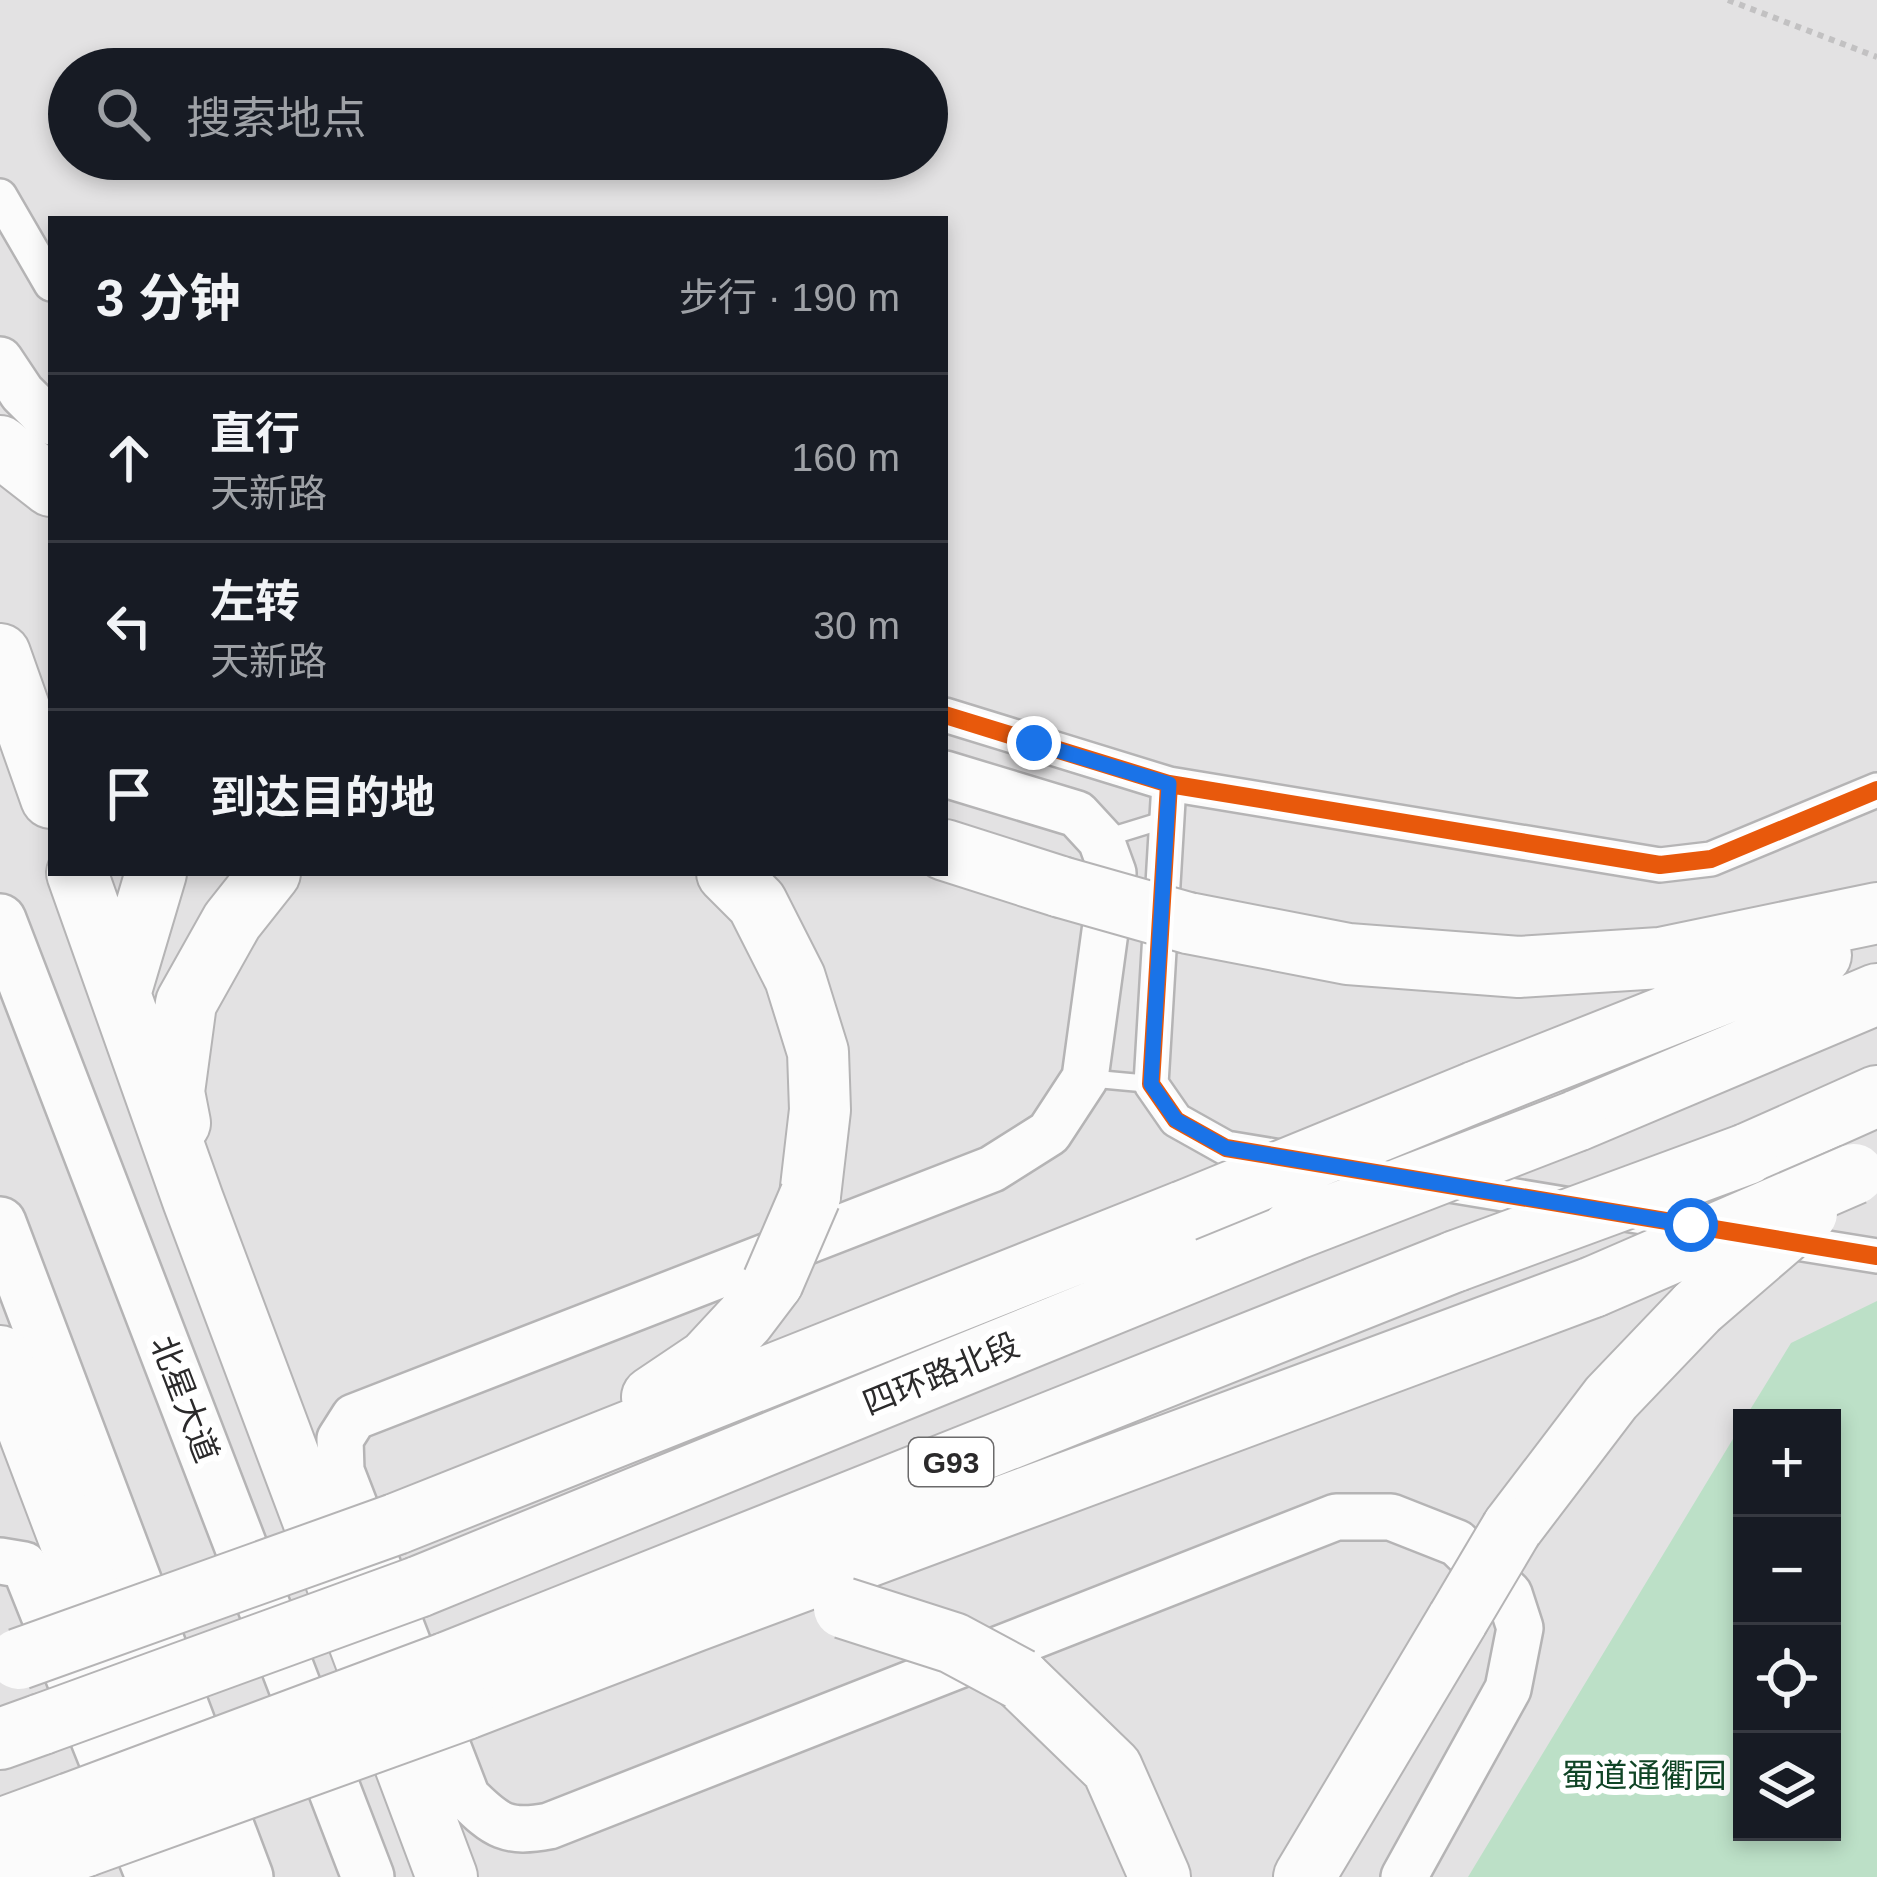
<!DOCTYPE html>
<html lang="zh">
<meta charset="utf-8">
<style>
:root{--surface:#171b24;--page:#20242c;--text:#f1f3f6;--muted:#9ea1a6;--line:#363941}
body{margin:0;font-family:Arial,"Noto Sans SC",sans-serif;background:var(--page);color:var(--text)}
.controls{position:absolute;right:36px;bottom:36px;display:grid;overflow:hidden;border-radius:0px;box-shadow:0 6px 18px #0003}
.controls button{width:108px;height:108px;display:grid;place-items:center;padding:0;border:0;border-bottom:3px solid var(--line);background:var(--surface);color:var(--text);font:60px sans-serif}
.stop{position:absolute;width:36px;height:36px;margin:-27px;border:9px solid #1a73e8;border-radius:50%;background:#fff}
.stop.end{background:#1a73e8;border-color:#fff;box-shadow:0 3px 12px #0008}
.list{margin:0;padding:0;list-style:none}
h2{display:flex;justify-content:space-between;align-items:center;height:156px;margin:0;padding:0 48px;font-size:51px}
h2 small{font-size:39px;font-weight:400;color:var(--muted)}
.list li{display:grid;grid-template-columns:78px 1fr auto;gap:36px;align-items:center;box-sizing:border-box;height:168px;padding:0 48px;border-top:3px solid var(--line)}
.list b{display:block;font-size:45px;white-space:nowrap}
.list p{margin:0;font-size:39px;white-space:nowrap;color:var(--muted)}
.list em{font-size:39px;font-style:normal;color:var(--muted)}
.icon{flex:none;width:66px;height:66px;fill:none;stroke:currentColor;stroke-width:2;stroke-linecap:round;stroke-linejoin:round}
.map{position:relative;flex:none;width:1877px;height:1877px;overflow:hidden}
.search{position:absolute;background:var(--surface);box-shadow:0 6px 18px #0003;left:48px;top:48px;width:900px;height:132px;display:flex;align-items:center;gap:30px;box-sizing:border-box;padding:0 42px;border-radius:66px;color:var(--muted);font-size:45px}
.panel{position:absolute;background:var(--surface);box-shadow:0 6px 18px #0003;left:48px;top:216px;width:900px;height:660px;border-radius:0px}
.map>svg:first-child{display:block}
.green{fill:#bce0c7}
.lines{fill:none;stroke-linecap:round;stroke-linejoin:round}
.service-casing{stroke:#b5b4b5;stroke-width:21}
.minor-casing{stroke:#b5b4b5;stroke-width:38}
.secondary-casing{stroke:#b5b4b5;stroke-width:50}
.primary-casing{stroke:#b5b4b5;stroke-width:56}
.motorway-casing{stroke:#b5b4b5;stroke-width:64}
.path{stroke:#c2c1c2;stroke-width:6;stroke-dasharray:6 6;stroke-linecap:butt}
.service{stroke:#fbfbfb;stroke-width:16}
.minor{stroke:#fbfbfb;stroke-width:33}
.secondary{stroke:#fbfbfb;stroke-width:45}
.primary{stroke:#fbfbfb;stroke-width:51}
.motorway{stroke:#fbfbfb;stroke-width:60}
.motorway-bridge-casing{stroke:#b5b4b5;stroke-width:64;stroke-linecap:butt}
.motorway-bridge{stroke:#fbfbfb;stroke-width:60}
.cycleway-casing{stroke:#fff;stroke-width:26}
.cycleway{stroke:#e8590c;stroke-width:18}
.route{stroke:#1a73e8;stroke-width:15}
.labels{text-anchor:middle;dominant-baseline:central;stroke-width:12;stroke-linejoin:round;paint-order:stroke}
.shield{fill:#fff;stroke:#6b6a6b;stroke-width:3}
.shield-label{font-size:30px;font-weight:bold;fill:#2b2a2b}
.street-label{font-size:33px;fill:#2b2a2b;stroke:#fff}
.park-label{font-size:33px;fill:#0f4425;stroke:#fff}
</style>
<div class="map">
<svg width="1877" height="1877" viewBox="0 0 1877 1877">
<rect width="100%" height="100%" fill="#e3e2e3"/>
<!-- green -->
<path class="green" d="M 1877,1301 L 1877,1877 L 1468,1877 L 1742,1424 L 1742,1832 L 1832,1832 L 1832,1418 L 1745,1418 L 1791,1343 Z"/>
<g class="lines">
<defs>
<path id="service" d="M 1102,839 L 1167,819
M 1086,1078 L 1151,1084"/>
<path id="minor" d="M 0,196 L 51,284
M 945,715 L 1169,784 L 1151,1084 L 1176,1120 L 1226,1148 L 1709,1228
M 1169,784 L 1660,865 L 1711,859 L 1877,790
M 1772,1239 L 1877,1256"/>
<path id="secondary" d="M 0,360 L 22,393 L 51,422
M 945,774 L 1077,814 L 1101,840 L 1113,873 L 1085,1078 L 1049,1133 L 992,1169 L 354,1417 L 340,1439 L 341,1471 L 467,1797 C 496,1826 507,1834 549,1826 L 1336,1517 L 1391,1517 L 1457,1543 L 1509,1594 L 1520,1628 L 1508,1689 L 1404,1877
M 0,1561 L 24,1565 L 149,1877"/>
<path id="primary" d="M 0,920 L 368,1877
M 0,1223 L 247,1877"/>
<path id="motorway" d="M 0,446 L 51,486
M 0,654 L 51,798
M 945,850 L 1061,887
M 77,873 L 193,1200 L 447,1877
M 727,873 L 757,903 L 795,978 L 818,1052 L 820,1110 L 810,1196
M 1188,923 L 1348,954 L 1519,967 L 1660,958 L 1877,913
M 120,994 L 156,873
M 1475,1092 L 1821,955
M 1576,1121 L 1877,994
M 180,1123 L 174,1092 L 186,1003 L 232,921 L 270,873
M 1747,1154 L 1877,1096
M 0,1356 L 197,1877
M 652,1397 L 707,1360 L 745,1319 L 773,1282
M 396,1524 L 1184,1211
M 1512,1528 L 1611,1398 L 1698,1307
M 418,1587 L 1291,1231
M 446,1663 L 1456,1261
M 1020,1679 L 1112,1768 L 1160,1877
M 463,1710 L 695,1621 L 1593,1287
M 0,1739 L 42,1724
M 0,1829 L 71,1803
M 1,1877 L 86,1846
M 1304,1877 L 1458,1619"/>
</defs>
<!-- service casing -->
<use href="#service" class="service-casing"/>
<!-- minor casing -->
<use href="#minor" class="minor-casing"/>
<!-- secondary casing -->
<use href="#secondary" class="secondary-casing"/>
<!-- primary casing -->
<use href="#primary" class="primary-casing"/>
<!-- motorway casing -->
<use href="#motorway" class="motorway-casing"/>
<!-- path -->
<path class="path" d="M 1728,0 L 1877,57"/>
<!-- service -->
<use href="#service" class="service"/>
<!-- minor -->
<use href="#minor" class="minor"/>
<!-- secondary -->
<use href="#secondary" class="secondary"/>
<!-- primary -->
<use href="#primary" class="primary"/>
<!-- motorway -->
<use href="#motorway" class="motorway"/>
<defs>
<path id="motorway-bridge" d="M 1061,887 L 1188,923
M 1184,1211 L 1475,1092
M 1291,1231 L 1576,1121
M 1456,1261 L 1747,1154
M 773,1282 L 810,1196
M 1593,1287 L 1854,1174
M 1698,1307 L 1807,1213
M 844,1608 L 953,1643 L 1020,1679
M 1458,1619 L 1512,1528
M 19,1659 L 396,1524
M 42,1724 L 418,1587
M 71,1803 L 446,1663
M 86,1846 L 463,1710"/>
</defs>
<!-- motorway-bridge casing -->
<use href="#motorway-bridge" class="motorway-bridge-casing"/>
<!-- motorway-bridge -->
<use href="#motorway-bridge" class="motorway-bridge"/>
<defs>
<path id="cycleway" d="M 945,715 L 1169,784 L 1151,1084 L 1176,1120 L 1226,1148 L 1877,1256
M 1169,784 L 1660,865 L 1711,859 L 1877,790"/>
</defs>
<!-- cycleway casing -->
<use href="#cycleway" class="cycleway-casing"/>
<!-- cycleway -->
<use href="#cycleway" class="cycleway"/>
</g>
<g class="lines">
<!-- route -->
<path class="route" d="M 1034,743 L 1169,784 L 1151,1084 L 1176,1120 L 1226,1148 L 1691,1225"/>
</g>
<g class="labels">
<!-- shield labels -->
<rect class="shield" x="909" y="1438" width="84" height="48" rx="9"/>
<g class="shield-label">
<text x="951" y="1462">G93</text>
</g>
<!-- street labels -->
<g class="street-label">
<text transform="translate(941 1374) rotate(-22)">四环路北段</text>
<text transform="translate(185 1399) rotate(69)">北星大道</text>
</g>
<!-- park labels -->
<g class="park-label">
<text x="1644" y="1775">蜀道通衢园</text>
</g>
</g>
</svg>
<div class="controls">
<button>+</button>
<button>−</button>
<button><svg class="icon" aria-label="locate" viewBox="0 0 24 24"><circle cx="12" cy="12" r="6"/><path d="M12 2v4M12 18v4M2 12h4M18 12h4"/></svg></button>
<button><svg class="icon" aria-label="layers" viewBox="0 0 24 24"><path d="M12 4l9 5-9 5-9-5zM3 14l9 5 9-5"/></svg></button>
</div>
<div class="stop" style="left:1691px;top:1225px"></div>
<div class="stop end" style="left:1034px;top:743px"></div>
<div class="search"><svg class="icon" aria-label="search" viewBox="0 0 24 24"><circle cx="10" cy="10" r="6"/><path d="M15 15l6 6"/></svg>搜索地点</div>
<section class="panel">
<h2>3 分钟<small>步行 · 190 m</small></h2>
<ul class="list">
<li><svg class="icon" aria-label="ahead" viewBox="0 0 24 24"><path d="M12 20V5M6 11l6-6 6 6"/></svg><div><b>直行</b><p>天新路</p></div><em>160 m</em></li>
<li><svg class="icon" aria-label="left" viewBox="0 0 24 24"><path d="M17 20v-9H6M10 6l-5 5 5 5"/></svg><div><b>左转</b><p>天新路</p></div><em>30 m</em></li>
<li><svg class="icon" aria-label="arrive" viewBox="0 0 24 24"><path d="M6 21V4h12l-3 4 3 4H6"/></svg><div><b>到达目的地</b></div></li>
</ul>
</section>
</div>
